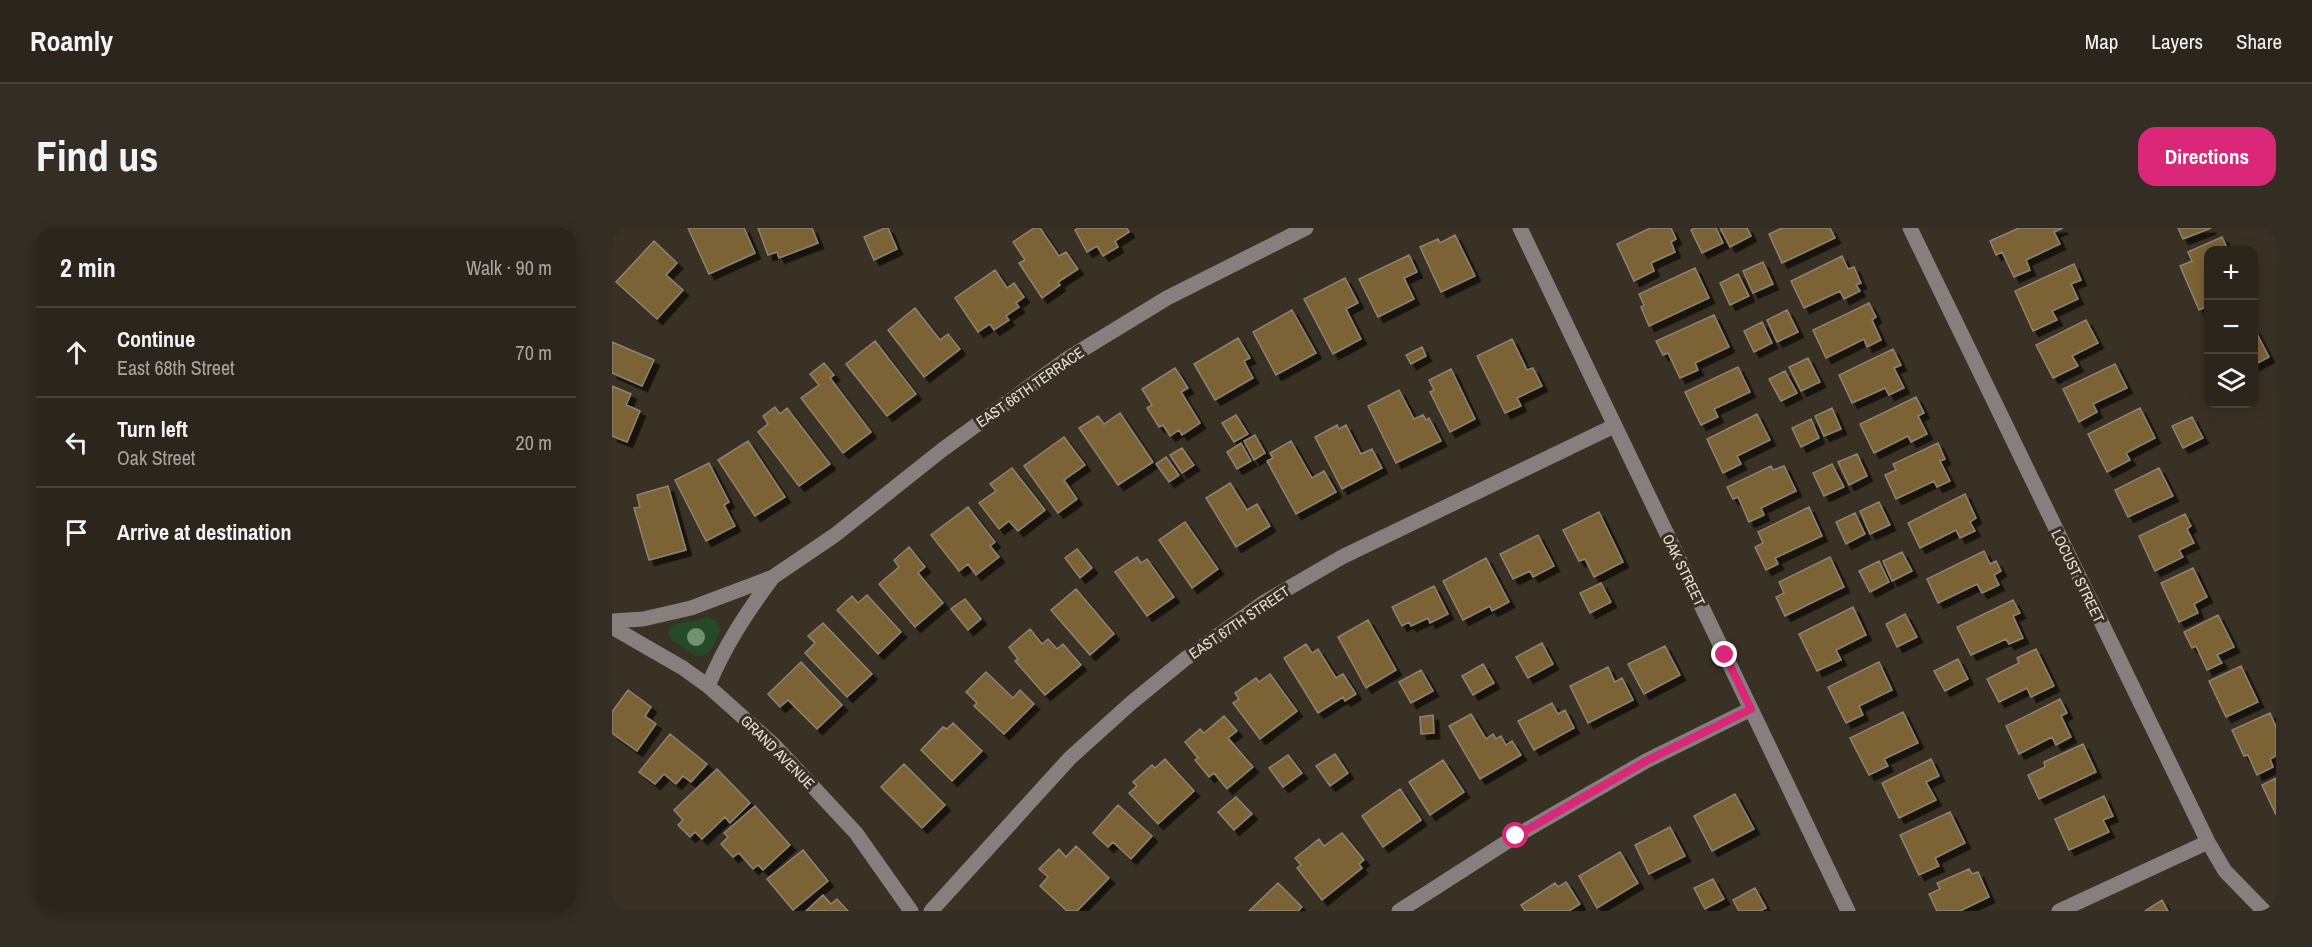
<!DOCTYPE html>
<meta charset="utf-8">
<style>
:root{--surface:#2b251b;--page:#332d24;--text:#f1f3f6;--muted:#a6a5a3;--line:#47423a;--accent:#db2777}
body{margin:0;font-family:"Archivo Narrow",sans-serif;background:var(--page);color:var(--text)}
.controls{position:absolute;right:18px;top:18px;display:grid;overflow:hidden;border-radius:12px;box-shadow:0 3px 15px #0003}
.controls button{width:54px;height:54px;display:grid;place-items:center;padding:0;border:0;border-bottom:2px solid var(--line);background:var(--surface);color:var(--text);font:30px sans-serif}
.stop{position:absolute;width:18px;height:18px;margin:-14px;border:4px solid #db2777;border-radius:50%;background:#fff}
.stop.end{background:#db2777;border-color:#fff;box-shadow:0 2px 6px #0008}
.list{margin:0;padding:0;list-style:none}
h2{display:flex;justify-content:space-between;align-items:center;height:78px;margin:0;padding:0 24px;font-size:26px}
h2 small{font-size:20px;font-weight:400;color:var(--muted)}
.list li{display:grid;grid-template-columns:39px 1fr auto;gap:18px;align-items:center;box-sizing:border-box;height:90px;padding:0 24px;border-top:2px solid var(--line)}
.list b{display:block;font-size:22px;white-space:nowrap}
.list p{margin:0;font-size:20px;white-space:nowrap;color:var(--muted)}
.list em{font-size:20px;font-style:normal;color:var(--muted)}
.icon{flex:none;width:33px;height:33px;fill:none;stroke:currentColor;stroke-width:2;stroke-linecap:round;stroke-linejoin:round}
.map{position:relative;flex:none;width:1664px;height:683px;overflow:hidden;border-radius:18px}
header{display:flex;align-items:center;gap:36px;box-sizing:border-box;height:84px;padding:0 30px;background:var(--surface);border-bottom:2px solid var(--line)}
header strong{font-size:28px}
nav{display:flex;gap:33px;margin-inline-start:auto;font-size:21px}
.intro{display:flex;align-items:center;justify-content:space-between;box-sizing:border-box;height:144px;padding:0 36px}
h1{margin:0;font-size:42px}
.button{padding:15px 27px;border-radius:18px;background:var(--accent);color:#fff;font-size:21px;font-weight:700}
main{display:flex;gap:36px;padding:0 36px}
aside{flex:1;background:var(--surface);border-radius:18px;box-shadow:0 3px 15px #0003}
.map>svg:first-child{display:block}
.green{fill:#254a2a}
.building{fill:#7b6335;stroke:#8c8374;stroke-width:1.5;filter:url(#shadow)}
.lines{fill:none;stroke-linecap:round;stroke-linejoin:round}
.minor{stroke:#877e7e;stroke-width:15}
.tree{fill:#72916d}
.route{stroke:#db2777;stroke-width:8}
.labels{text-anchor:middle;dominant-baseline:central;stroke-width:6;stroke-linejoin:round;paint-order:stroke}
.street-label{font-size:15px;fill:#e5e0d8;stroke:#393124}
</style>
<header>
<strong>Roamly</strong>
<nav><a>Map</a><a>Layers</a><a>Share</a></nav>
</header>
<div class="intro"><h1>Find us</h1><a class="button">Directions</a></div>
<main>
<aside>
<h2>2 min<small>Walk · 90 m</small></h2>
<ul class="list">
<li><svg class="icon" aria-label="ahead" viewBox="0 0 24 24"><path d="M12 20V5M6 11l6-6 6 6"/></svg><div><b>Continue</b><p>East 68th Street</p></div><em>70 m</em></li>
<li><svg class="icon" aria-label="left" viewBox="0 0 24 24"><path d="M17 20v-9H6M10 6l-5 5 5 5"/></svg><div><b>Turn left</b><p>Oak Street</p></div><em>20 m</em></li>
<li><svg class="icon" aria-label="arrive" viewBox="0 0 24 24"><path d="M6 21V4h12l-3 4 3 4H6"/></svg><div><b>Arrive at destination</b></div></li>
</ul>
</aside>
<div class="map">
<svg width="1664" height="683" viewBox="0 0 1664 683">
<defs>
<filter id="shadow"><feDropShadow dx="5.5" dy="5.5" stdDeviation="0" flood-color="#0009"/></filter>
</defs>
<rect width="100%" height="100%" fill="#393124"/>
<!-- green -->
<path class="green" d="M 96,389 L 105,394 L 108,401 C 100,421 96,437 73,421 C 65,416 60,413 56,405 L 60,397 Z"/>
<!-- building -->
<path class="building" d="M 76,0 L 132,0 L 143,25 L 97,46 Z
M 146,0 L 200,0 L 206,15 L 167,30 L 165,24 L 156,27 Z
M 273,0 L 276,0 L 285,21 L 262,32 L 252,9 Z
M 422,0 L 428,0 L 447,28 L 454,24 L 466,41 L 446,54 L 448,57 L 430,70 L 407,35 L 413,32 L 401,14 Z
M 467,0 L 515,0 L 517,4 L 503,13 L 506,19 L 491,28 L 485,18 L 475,24 L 463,2 Z
M 1038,0 L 1059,0 L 1064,11 L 1059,14 L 1063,24 L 1039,35 L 1042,43 L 1022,53 L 1005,16 Z
M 1083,0 L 1104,0 L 1111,15 L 1090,25 L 1079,2 Z
M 1108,0 L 1135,0 L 1139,8 L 1118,19 Z
M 1170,0 L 1218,0 L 1223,10 L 1170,35 L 1157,6 Z
M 1407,0 L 1451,0 L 1442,4 L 1448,16 L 1414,32 L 1418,42 L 1402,49 L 1390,24 L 1384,27 L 1378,13 Z
M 1566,0 L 1599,0 L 1571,11 Z
M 843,7 L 863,48 L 829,64 L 808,19 L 826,11 L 828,15 Z
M 1610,9 L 1616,22 L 1596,22 L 1596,78 L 1587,82 L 1568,38 L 1580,33 L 1576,24 Z
M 42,13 L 65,35 L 54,47 L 71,62 L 45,91 L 4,54 Z
M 797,27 L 805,44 L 792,50 L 802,71 L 766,89 L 747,51 Z
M 1230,28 L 1236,41 L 1242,39 L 1249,55 L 1244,57 L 1248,63 L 1232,71 L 1228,63 L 1192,80 L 1179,53 Z
M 1151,34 L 1161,56 L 1141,65 L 1131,43 Z
M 1462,36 L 1469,52 L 1459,56 L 1466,71 L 1440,83 L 1445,92 L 1421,103 L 1403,63 Z
M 1083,40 L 1097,70 L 1037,98 L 1029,79 L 1032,77 L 1027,66 Z
M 383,42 L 395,60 L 402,55 L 412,69 L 404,75 L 407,79 L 394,88 L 397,92 L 382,102 L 378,96 L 366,104 L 343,70 Z
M 1126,46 L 1137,68 L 1118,77 L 1108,55 Z
M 733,50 L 746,75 L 734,81 L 749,111 L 721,126 L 692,71 Z
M 1257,75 L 1264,89 L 1260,92 L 1269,112 L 1255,119 L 1252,111 L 1214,130 L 1201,102 Z
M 303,80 L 328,112 L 336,106 L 348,121 L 312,149 L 276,102 Z
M 680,82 L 704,125 L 664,147 L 641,104 Z
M 1175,82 L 1186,104 L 1165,114 L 1155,92 Z
M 1102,87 L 1117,119 L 1083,135 L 1086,142 L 1068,150 L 1056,125 L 1051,127 L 1044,113 Z
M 1474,92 L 1486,115 L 1460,128 L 1466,138 L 1441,150 L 1424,117 Z
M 1150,94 L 1160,115 L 1142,124 L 1132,103 Z
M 1642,100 L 1657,129 L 1642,137 Z
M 626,110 L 638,130 L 632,133 L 641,150 L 603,172 L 582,136 Z
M 900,111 L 915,142 L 921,140 L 930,158 L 905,170 L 909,178 L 893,185 L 865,128 Z
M 263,113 L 304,166 L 275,188 L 234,136 Z
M 0,114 L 42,132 L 30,158 L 0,145 Z
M 810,119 L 814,128 L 799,136 L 794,127 Z
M 1281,121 L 1289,137 L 1282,140 L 1292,160 L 1277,167 L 1273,160 L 1240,175 L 1227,147 Z
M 1196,130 L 1208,154 L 1189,163 L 1177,139 Z
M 212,135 L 222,147 L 218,150 L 259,204 L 231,225 L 189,170 L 207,157 L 198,146 Z
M 1503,136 L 1515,160 L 1481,176 L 1485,184 L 1467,194 L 1451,161 Z
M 1126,139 L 1138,164 L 1102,181 L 1106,189 L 1089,197 L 1073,164 Z
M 563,140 L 576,160 L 569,164 L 588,195 L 570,207 L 567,202 L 558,208 L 551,197 L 547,199 L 535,180 L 540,177 L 530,161 Z
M 839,141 L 863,191 L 838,204 L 818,164 L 822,162 L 817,152 Z
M 1173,143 L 1185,165 L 1169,173 L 1157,151 Z
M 0,158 L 19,166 L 14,177 L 28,183 L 15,214 L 0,208 Z
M 787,162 L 802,191 L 811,187 L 814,192 L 817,190 L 829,213 L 784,235 L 756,178 Z
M 1304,169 L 1312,185 L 1306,188 L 1315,206 L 1299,214 L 1296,208 L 1262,225 L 1248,196 Z
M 163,179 L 168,186 L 175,180 L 218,236 L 187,258 L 146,204 L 156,196 L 151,188 Z
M 1220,180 L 1229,201 L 1212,208 L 1203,188 Z
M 1528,180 L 1543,210 L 1514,225 L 1518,232 L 1495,244 L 1476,206 Z
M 508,185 L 541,234 L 506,257 L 467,200 L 486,188 L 492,196 Z
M 1145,186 L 1158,212 L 1125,228 L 1129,236 L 1111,245 L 1095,211 Z
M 624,187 L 636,206 L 622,214 L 610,195 Z
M 1580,189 L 1591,210 L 1571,220 L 1560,198 Z
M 1199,191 L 1207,210 L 1189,219 L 1180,200 Z
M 725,197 L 727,201 L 734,197 L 749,226 L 760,221 L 770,240 L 730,261 L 703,209 Z
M 643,207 L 653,225 L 642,232 L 632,213 Z
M 452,209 L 473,237 L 452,252 L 465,271 L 446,285 L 412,238 Z
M 136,213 L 173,269 L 143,288 L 106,232 Z
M 679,213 L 700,250 L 712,243 L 724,264 L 684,286 L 655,233 L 661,230 L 658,225 Z
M 629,215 L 639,233 L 625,241 L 615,224 Z
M 1326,215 L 1333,231 L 1328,233 L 1338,253 L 1325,259 L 1322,253 L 1284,271 L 1273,247 L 1284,242 L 1281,236 Z
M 570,220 L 582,237 L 570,245 L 558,227 Z
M 1245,226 L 1255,248 L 1237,257 L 1226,234 Z
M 554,229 L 567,247 L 557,254 L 544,236 Z
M 97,235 L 117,274 L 112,277 L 123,298 L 94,313 L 63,252 Z
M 1220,236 L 1232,259 L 1212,268 L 1201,245 Z
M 1159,238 L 1161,242 L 1172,238 L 1184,263 L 1149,280 L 1152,287 L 1137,294 L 1126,269 L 1121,271 L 1115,259 Z
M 400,240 L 433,282 L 406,303 L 397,293 L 387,301 L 367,275 L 384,263 L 378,256 Z
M 1547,240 L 1561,268 L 1516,289 L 1503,262 Z
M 618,255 L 635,282 L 645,276 L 658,298 L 624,319 L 594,270 Z
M 56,258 L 74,322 L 37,332 L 22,280 L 28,279 L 25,267 Z
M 1353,266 L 1364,290 L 1358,294 L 1363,303 L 1348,310 L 1344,302 L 1308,320 L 1296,295 Z
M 1267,274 L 1278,297 L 1258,306 L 1248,283 Z
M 356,279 L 383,314 L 378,318 L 387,329 L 364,347 L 356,336 L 347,343 L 319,307 Z
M 1197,279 L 1210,308 L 1163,330 L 1166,336 L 1154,342 L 1143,319 L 1151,315 L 1146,304 Z
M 987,284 L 1011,334 L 982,349 L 973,331 L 967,333 L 951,302 Z
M 1243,285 L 1253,306 L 1234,316 L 1224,294 Z
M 1573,286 L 1579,298 L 1575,301 L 1582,315 L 1567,322 L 1571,329 L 1543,343 L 1527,308 Z
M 573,294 L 606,341 L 580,360 L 547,312 Z
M 926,307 L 942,338 L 921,349 L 918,343 L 901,351 L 888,326 Z
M 297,319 L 313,339 L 306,345 L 331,375 L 303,399 L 267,356 L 287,339 L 282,332 Z
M 465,321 L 480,340 L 468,350 L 453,330 Z
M 1372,323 L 1378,336 L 1384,333 L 1389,343 L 1382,347 L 1387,357 L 1370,365 L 1365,356 L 1326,375 L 1315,351 Z
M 1290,324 L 1300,343 L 1280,353 L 1271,333 Z
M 525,329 L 529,335 L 535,331 L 562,369 L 535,388 L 503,344 Z
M 1218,329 L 1232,359 L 1173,388 L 1164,369 L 1172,365 L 1167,354 Z
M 874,330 L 897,374 L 880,383 L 878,378 L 851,392 L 831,353 Z
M 1267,333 L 1277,354 L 1258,364 L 1247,343 Z
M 1581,340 L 1595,369 L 1582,376 L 1586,385 L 1567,394 L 1549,355 Z
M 989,355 L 999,374 L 978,385 L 968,365 Z
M 822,358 L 836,386 L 818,395 L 816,390 L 799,398 L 797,394 L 790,398 L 780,379 Z
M 464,361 L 502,406 L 478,427 L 439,382 Z
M 255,367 L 289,404 L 266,426 L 225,382 L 240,368 L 246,375 Z
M 353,371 L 369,391 L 356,402 L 339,381 Z
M 1401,372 L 1408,385 L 1401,388 L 1411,410 L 1397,416 L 1394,411 L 1359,427 L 1345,399 Z
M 1241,379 L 1254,407 L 1224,422 L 1229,432 L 1205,443 L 1187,406 Z
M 1293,386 L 1305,409 L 1285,419 L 1274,396 Z
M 1606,387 L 1622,419 L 1605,427 L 1610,435 L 1595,442 L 1584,418 L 1580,420 L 1572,404 Z
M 756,392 L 784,442 L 754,460 L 726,409 Z
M 211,395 L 260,446 L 235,469 L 193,425 L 203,415 L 196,408 Z
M 418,401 L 430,416 L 436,411 L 445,421 L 451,416 L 469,437 L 433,467 L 403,433 L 406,431 L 397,419 Z
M 930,415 L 941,436 L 916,450 L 904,429 Z
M 694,416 L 700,425 L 706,421 L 724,450 L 731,446 L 744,466 L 733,473 L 731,469 L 706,485 L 672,430 Z
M 1053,418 L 1068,447 L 1032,466 L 1016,436 Z
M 1424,421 L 1442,458 L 1419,469 L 1415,460 L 1387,474 L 1375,451 L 1407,435 L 1405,430 Z
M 1346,431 L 1356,451 L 1333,463 L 1322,443 Z
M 189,434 L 230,477 L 205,501 L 176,472 L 168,479 L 156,466 Z
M 1267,434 L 1280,462 L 1247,478 L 1251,487 L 1234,495 L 1216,459 Z
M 871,436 L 882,455 L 861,467 L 850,448 Z
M 1629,438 L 1646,474 L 1614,489 L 1597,453 Z
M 996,439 L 1003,454 L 1010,450 L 1021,472 L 976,495 L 958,458 Z
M 809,442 L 821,463 L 799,475 L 787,454 Z
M 374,444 L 401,470 L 408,462 L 422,476 L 392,506 L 362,478 L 365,475 L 354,464 Z
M 658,446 L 685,483 L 648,511 L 621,475 L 627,471 L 623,465 L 644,450 L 647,454 Z
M 16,462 L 39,479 L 33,488 L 44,496 L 25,523 L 0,505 L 0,484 Z
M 1448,471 L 1455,485 L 1449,488 L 1459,509 L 1444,517 L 1440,509 L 1407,526 L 1394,498 Z
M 940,475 L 946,486 L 953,482 L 962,500 L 922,522 L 906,493 Z
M 1291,484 L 1306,515 L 1272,531 L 1276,538 L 1257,547 L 1238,510 Z
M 1658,485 L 1664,499 L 1664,528 L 1658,531 L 1661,539 L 1645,547 L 1636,527 L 1632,528 L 1620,502 Z
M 859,486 L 874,511 L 881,506 L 884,511 L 889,508 L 894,517 L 900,513 L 909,527 L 868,551 L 837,498 Z
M 821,487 L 822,505 L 809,506 L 808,489 Z
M 612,488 L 625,503 L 616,510 L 641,539 L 615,561 L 602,545 L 597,549 L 583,532 L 586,530 L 573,514 L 588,501 L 592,505 Z
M 341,495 L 370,523 L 340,553 L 309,522 L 331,499 L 335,501 Z
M 58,506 L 95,536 L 79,554 L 71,548 L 64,556 L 52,546 L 43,556 L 27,544 Z
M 1471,516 L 1484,544 L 1427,571 L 1416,547 L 1433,539 L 1432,534 Z
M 723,526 L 736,545 L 718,558 L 704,538 Z
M 676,527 L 690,545 L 671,559 L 657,540 Z
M 553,531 L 582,563 L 546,596 L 517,565 L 525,558 L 521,554 L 540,537 L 543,540 Z
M 1319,531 L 1327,548 L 1314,554 L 1324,572 L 1287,590 L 1270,555 Z
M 831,532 L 852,564 L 818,587 L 797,554 Z
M 292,536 L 333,577 L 310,600 L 269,559 Z
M 105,541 L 138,575 L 118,595 L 113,589 L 90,611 L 83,604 L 78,609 L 66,597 L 71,592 L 62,582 Z
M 1664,550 L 1664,587 L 1650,557 Z
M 788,561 L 809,592 L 771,619 L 750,588 Z
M 1123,566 L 1142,601 L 1100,623 L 1082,588 Z
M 1492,568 L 1501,588 L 1491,592 L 1497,604 L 1457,622 L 1443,591 Z
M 624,569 L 640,586 L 622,602 L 606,584 Z
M 506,577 L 540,608 L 519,631 L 501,614 L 496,619 L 481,605 Z
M 143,578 L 178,617 L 151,642 L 146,637 L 141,641 L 127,625 L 121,629 L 109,616 L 116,609 L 112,605 Z
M 1338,584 L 1353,615 L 1323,630 L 1327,638 L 1307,647 L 1288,607 Z
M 1058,599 L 1073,628 L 1037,646 L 1023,617 Z
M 730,605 L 752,632 L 747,636 L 750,640 L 710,672 L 685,640 L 689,637 L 683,630 L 707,611 L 712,618 Z
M 464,618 L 497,650 L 465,683 L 455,683 L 428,658 L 436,649 L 427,641 L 447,621 L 454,629 Z
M 191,622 L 216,653 L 181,682 L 155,651 Z
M 1008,624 L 1026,655 L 985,680 L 967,648 Z
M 1357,641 L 1360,646 L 1366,644 L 1377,669 L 1348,683 L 1325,683 L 1317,666 L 1328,661 L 1325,655 Z
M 1101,651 L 1112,671 L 1093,681 L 1082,660 Z
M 954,654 L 968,676 L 957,683 L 913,683 L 909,677 L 943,655 L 946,659 Z
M 666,655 L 690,679 L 686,683 L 637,683 Z
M 1143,660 L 1154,680 L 1148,683 L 1127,683 L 1121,672 Z
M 211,667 L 219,676 L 225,671 L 236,683 L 194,683 Z
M 1550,672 L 1556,683 L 1533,683 Z"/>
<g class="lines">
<!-- minor -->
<path class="minor" d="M 908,0 L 1236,683
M 1298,0 L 1596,614 L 1613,643 L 1652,683
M 0,393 L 31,391 L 79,380 L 161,349 L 223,307 L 330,222 L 455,131 L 555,70 L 694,0
M 0,399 L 71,440 L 96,458 L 162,517 L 244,605 L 299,683
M 96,458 C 113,417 135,384 161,349
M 319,683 L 458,530 L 519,475 L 573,431 L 651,375 L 730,329 L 1002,198
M 787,683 L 904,608 L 1034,533 L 1139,481
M 1447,683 L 1596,614"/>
</g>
<!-- trees -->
<circle class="tree" cx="84" cy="409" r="9"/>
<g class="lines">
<!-- route -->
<path class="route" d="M 904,608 L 1034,533 L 1139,481 L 1113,427"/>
</g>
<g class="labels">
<!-- street labels -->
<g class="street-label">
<text transform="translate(418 159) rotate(-35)">EAST 66TH TERRACE</text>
<text transform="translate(1072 342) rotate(64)">OAK STREET</text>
<text transform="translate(1466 348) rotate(64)">LOCUST STREET</text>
<text transform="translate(627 394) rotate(-34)">EAST 67TH STREET</text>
<text transform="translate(166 524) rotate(45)">GRAND AVENUE</text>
</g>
</g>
</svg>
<div class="controls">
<button>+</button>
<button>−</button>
<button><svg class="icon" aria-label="layers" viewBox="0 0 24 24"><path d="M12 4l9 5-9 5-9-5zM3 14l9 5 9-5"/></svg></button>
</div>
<div class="stop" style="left:904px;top:608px"></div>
<div class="stop end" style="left:1113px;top:427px"></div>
</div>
</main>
